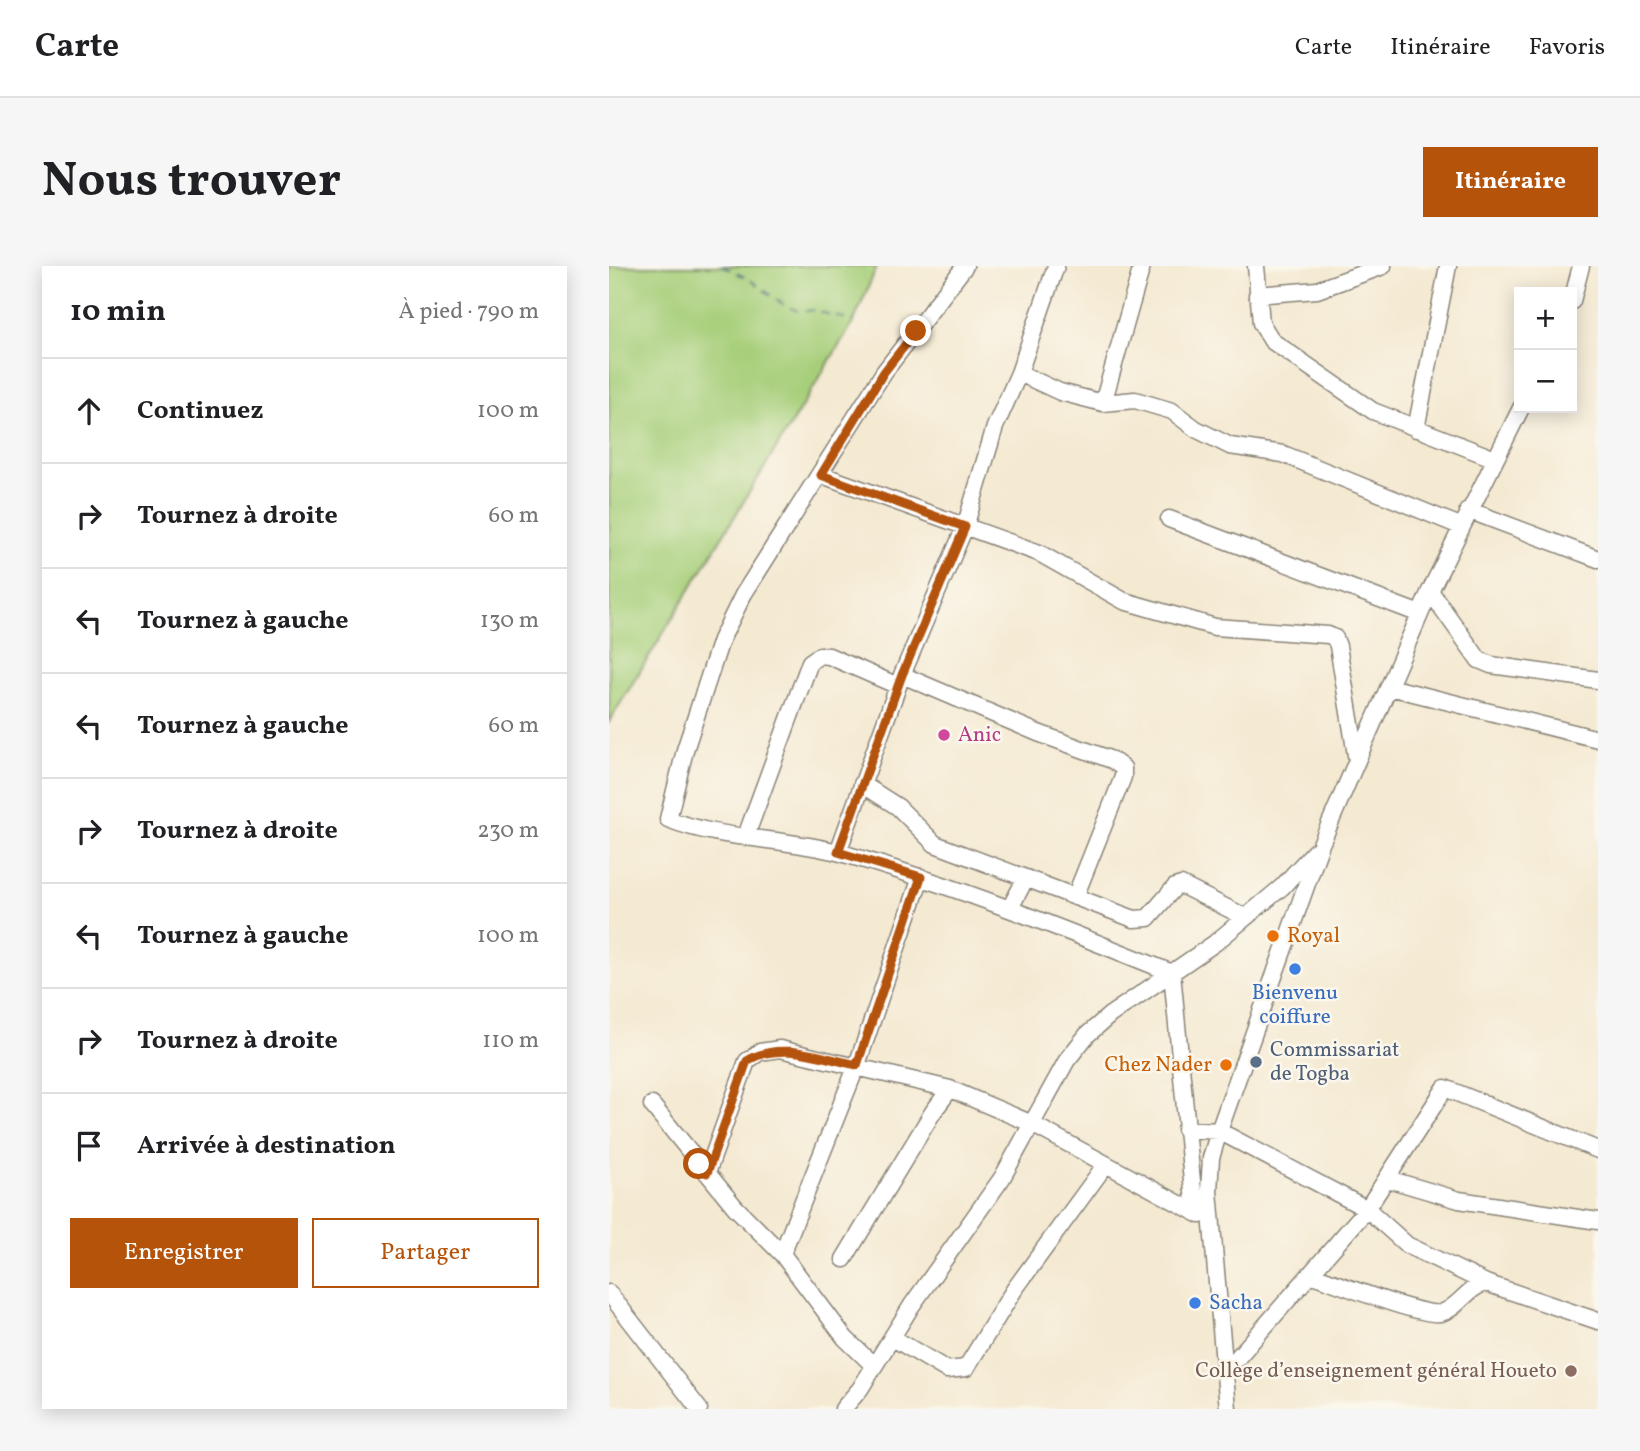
<!DOCTYPE html>
<html lang="fr">
<meta charset="utf-8">
<style>
:root{--surface:#fff;--page:#f6f6f6;--text:#202124;--muted:#757577;--line:#e0e0e0;--accent:#b45309}
body{margin:0;font-family:Vollkorn,serif;background:var(--page);color:var(--text)}
.controls{position:absolute;right:21px;top:21px;display:grid;overflow:hidden;border-radius:0px;box-shadow:0 4px 18px #0003}
.controls button{width:63px;height:63px;display:grid;place-items:center;padding:0;border:0;border-bottom:2px solid var(--line);background:var(--surface);color:var(--text);font:35px sans-serif}
.stop{position:absolute;width:21px;height:21px;margin:-16px;border:5px solid #b45309;border-radius:50%;background:#fff}
.stop.end{background:#b45309;border-color:#fff;box-shadow:0 2px 7px #0008}
.list{margin:0;padding:0;list-style:none}
h2{display:flex;justify-content:space-between;align-items:center;height:91px;margin:0;padding:0 28px;font-size:30px}
h2 small{font-size:23px;font-weight:400;color:var(--muted)}
.list li{display:grid;grid-template-columns:46px 1fr auto;gap:21px;align-items:center;box-sizing:border-box;height:105px;padding:0 28px;border-top:2px solid var(--line)}
.list b{display:block;font-size:26px;white-space:nowrap}
.list em{font-size:23px;font-style:normal;color:var(--muted)}
.actions{display:flex;gap:14px;padding:21px 28px}
.actions a{flex:1;padding:16px 0;border:2px solid var(--accent);border-radius:0px;text-align:center;font-size:24px;color:var(--accent)}
.actions .main{background:var(--accent);color:#fff}
.icon{flex:none;width:38px;height:38px;fill:none;stroke:currentColor;stroke-width:2;stroke-linecap:round;stroke-linejoin:round}
.map{position:relative;flex:none;width:989px;height:1143px;overflow:hidden;border-radius:0px}
header{display:flex;align-items:center;gap:42px;box-sizing:border-box;height:98px;padding:0 35px;background:var(--surface);border-bottom:2px solid var(--line)}
header strong{font-size:33px}
nav{display:flex;gap:38px;margin-inline-start:auto;font-size:24px}
.intro{display:flex;align-items:center;justify-content:space-between;box-sizing:border-box;height:168px;padding:0 42px}
h1{margin:0;font-size:49px}
.button{padding:18px 32px;border-radius:0px;background:var(--accent);color:#fff;font-size:24px;font-weight:700}
main{display:flex;gap:42px;padding:0 42px}
aside{flex:1;background:var(--surface);border-radius:0px;box-shadow:0 4px 18px #0003}
.map>svg:first-child{display:block}
.green{fill:#a7cf7a;stroke:#62764b;stroke-width:2}
.lines{fill:none;stroke-linecap:round;stroke-linejoin:round}
.ferry{stroke:#395e6c;stroke-width:2;stroke-dasharray:9 7;stroke-linecap:butt}
.minor-casing{stroke:#888276;stroke-width:19}
.minor{stroke:#fff;stroke-width:16}
.route{stroke:#b45309;stroke-width:9}
.hotel-dot{fill:#d1479c;stroke:#fbf7ec;stroke-width:2.5}
.food-dot{fill:#e8710a;stroke:#fbf7ec;stroke-width:2.5}
.shop-dot{fill:#3f7fe0;stroke:#fbf7ec;stroke-width:2.5}
.service-dot{fill:#5c6f8a;stroke:#fbf7ec;stroke-width:2.5}
.education-dot{fill:#8d6e63;stroke:#fbf7ec;stroke-width:2.5}
.labels{text-anchor:middle;dominant-baseline:central;stroke-width:5;stroke-linejoin:round;paint-order:stroke}
.hotel-label{font-size:21px;fill:#b23c85;stroke:#fbf7ec;text-anchor:start}
.food-label{font-size:21px;fill:#c56008;stroke:#fbf7ec;text-anchor:start}
.shop-label{font-size:21px;fill:#366cbe;stroke:#fbf7ec}
.service-label{font-size:21px;fill:#4e5e75;stroke:#fbf7ec;text-anchor:start}
.education-label{font-size:21px;fill:#785e54;stroke:#fbf7ec;text-anchor:end}
</style>
<header>
<strong>Carte</strong>
<nav><a>Carte</a><a>Itinéraire</a><a>Favoris</a></nav>
</header>
<div class="intro"><h1>Nous trouver</h1><a class="button">Itinéraire</a></div>
<main>
<aside>
<h2>10 min<small>À pied · 790 m</small></h2>
<ul class="list">
<li><svg class="icon" aria-label="ahead" viewBox="0 0 24 24"><path d="M12 20V5M6 11l6-6 6 6"/></svg><div><b>Continuez</b></div><em>100 m</em></li>
<li><svg class="icon" aria-label="right" viewBox="0 0 24 24"><path d="M7 20v-9h11M14 6l5 5-5 5"/></svg><div><b>Tournez à droite</b></div><em>60 m</em></li>
<li><svg class="icon" aria-label="left" viewBox="0 0 24 24"><path d="M17 20v-9H6M10 6l-5 5 5 5"/></svg><div><b>Tournez à gauche</b></div><em>130 m</em></li>
<li><svg class="icon" aria-label="left" viewBox="0 0 24 24"><path d="M17 20v-9H6M10 6l-5 5 5 5"/></svg><div><b>Tournez à gauche</b></div><em>60 m</em></li>
<li><svg class="icon" aria-label="right" viewBox="0 0 24 24"><path d="M7 20v-9h11M14 6l5 5-5 5"/></svg><div><b>Tournez à droite</b></div><em>230 m</em></li>
<li><svg class="icon" aria-label="left" viewBox="0 0 24 24"><path d="M17 20v-9H6M10 6l-5 5 5 5"/></svg><div><b>Tournez à gauche</b></div><em>100 m</em></li>
<li><svg class="icon" aria-label="right" viewBox="0 0 24 24"><path d="M7 20v-9h11M14 6l5 5-5 5"/></svg><div><b>Tournez à droite</b></div><em>110 m</em></li>
<li><svg class="icon" aria-label="arrive" viewBox="0 0 24 24"><path d="M6 21V4h12l-3 4 3 4H6"/></svg><div><b>Arrivée à destination</b></div></li>
</ul>
<div class="actions"><a class="main">Enregistrer</a><a>Partager</a></div>
</aside>
<div class="map">
<svg width="989" height="1143" viewBox="0 0 989 1143">
<rect width="100%" height="100%" fill="#fbf7ec"/>
<filter id="ink" filterUnits="userSpaceOnUse"><feTurbulence type="fractalNoise" baseFrequency=".0143" numOctaves="2"/><feDisplacementMap in="SourceGraphic" scale="14" xChannelSelector="R" yChannelSelector="G"/><feConvolveMatrix kernelMatrix="1 2 1 2 8 2 1 2 1" color-interpolation-filters="sRGB"/></filter>
<filter id="wash" filterUnits="userSpaceOnUse"><feTurbulence type="fractalNoise" baseFrequency=".00686" numOctaves="4" result="noise"/><feDisplacementMap in="SourceGraphic" scale="28" xChannelSelector="R" yChannelSelector="G"/><feGaussianBlur stdDeviation="1.57" result="paint"/><feColorMatrix in="noise" values="0 0 0 0 0 0 0 0 0 0 0 0 0 0 0 0 0 1.4 0 .05"/><feComposite in="paint" operator="in"/></filter>
<g filter="url(#wash)">
<rect width="100%" height="100%" fill="#f4e9d1"/>
<!-- green -->
<path class="green" d="M 0,0 L 268,0 L 245,55 L 0,456 Z"/>
<g class="lines">
<!-- ferry -->
<path class="ferry" d="M 113,0 L 140,13 L 175,39 L 191,46 L 203,44 L 245,55"/>
</g>
</g>
<g filter="url(#ink)">
<g class="lines">
<defs>
<path id="minor" d="M 356,0 L 275,106 L 134,329 L 112,374 L 76,484 L 59,553 C 114,575 175,571 232,587 C 345,619 454,663 563,707 L 586,946
M 647,0 L 652,57 L 663,75 L 764,145 L 886,193
M 648,29 L 708,24 L 774,0
M 963,35 L 972,0
M 410,107 L 451,126 L 494,137 L 526,134 L 563,145 L 587,163 L 621,180 L 674,188 L 851,260
M 494,137 L 533,0
M 807,163 L 839,0
M 213,209 L 430,287 L 515,335 L 606,361 L 719,369 L 726,372 L 729,380 L 748,495
M 859,244 L 989,293
M 560,253 L 811,348
M 821,325 L 870,394 L 882,399 L 989,414
M 293,409 L 429,467 L 503,494 L 514,502 L 514,511 L 466,631
M 780,421 L 989,473
M 253,518 L 289,541 L 326,578 L 525,653 L 539,652 L 566,621 L 572,619 L 636,651
M 137,570 L 201,396 L 211,389 L 220,390 L 289,420
M 229,586 L 293,409 L 356,261 L 386,161 L 410,107 L 447,0
M 401,642 L 417,612
M 43,839 L 126,941 L 173,988 L 236,1072 L 265,1100
M 576,863 L 610,865 L 758,943 L 798,979 L 877,1017
M 98,907 L 138,795 L 151,786 L 171,783 L 341,823 L 421,857 L 591,949
M 779,913 L 850,934 L 989,955
M 173,988 L 248,799 L 312,611
M 235,993 L 324,846 L 341,823
M 701,1008 C 725,1016 813,1051 832,1047 C 850,1042 858,1021 877,1017 L 989,1055
M 0,1027 L 90,1143
M 284,1072 L 338,1104 L 357,1102 L 405,1024 L 497,898
M 616,1106 L 758,943 L 836,822 L 989,884
M 234,1143 L 251,1123 L 303,1039 L 393,912 L 458,794 L 478,769 L 501,749 L 606,677 L 673,621 L 706,585
M 619,1143 L 600,925 L 602,892 L 610,865 L 712,578 L 821,325 L 912,142"/>
</defs>
<!-- minor casing -->
<use href="#minor" class="minor-casing"/>
<!-- minor -->
<use href="#minor" class="minor"/>
</g>
</g>
<g class="lines" filter="url(#ink)">
<!-- route -->
<path class="route" d="M 90,898 L 98,907 L 138,795 C 170,774 213,792 248,799 L 312,611 L 229,586 L 293,409 L 356,261 L 212,209 L 275,106 L 307,65"/>
</g>
<!-- markers -->
<circle class="hotel-dot" cx="335" cy="469" r="7"/>
<g class="food-dot">
<circle cx="664" cy="670" r="7"/>
<circle cx="617" cy="799" r="7"/>
</g>
<g class="shop-dot">
<circle cx="686" cy="703" r="7"/>
<circle cx="586" cy="1037" r="7"/>
</g>
<circle class="service-dot" cx="647" cy="796" r="7"/>
<circle class="education-dot" cx="962" cy="1105" r="7"/>
<g class="labels">
<!-- hotel labels -->
<g class="hotel-label">
<text x="349" y="469">Anic</text>
</g>
<!-- food labels -->
<g class="food-label">
<text x="678" y="670">Royal</text>
<text x="603" y="799" text-anchor="end">Chez Nader</text>
</g>
<!-- shop labels -->
<g class="shop-label">
<text x="686" y="727">Bienvenu<tspan x="686" dy="24">coiffure</tspan></text>
<text x="600" y="1037" text-anchor="start">Sacha</text>
</g>
<!-- service labels -->
<g class="service-label">
<text x="661" y="784">Commissariat<tspan x="661" dy="24">de Togba</tspan></text>
</g>
<!-- education labels -->
<g class="education-label">
<text x="948" y="1105">Collège d’enseignement général Houeto</text>
</g>
</g>
</svg>
<div class="controls">
<button>+</button>
<button>−</button>
</div>
<div class="stop" style="left:90px;top:898px"></div>
<div class="stop end" style="left:307px;top:65px"></div>
</div>
</main>
